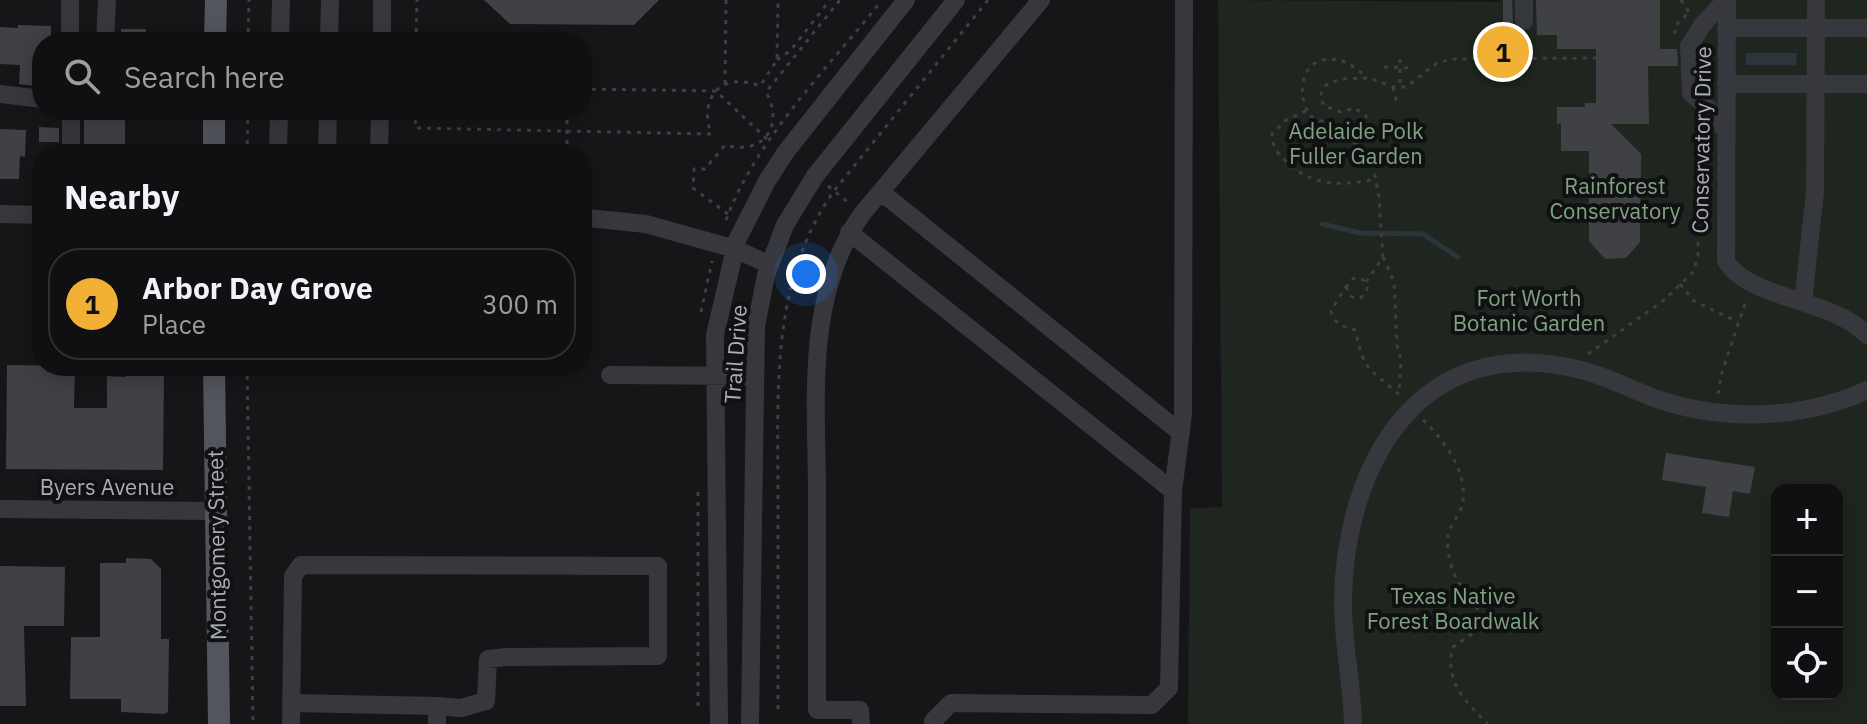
<!DOCTYPE html>
<meta charset="utf-8">
<style>
:root{--surface:#101012;--page:#1e1e20;--text:#f1f3f6;--muted:#9c9d9f;--line:#303032;--accent:#f2b134}
body{margin:0;font-family:"IBM Plex Sans",sans-serif;background:var(--page);color:var(--text)}
.controls{position:absolute;right:24px;bottom:24px;display:grid;overflow:hidden;border-radius:16px;box-shadow:0 4px 20px #0003}
.controls button{width:72px;height:72px;display:grid;place-items:center;padding:0;border:0;border-bottom:2px solid var(--line);background:var(--surface);color:var(--text);font:40px sans-serif}
.you{position:absolute;left:806px;top:274px;width:28px;height:28px;margin:-20px;border:6px solid #fff;border-radius:50%;background:#1a73e8;box-shadow:0 0 0 12px #1a73e833}
.badge{display:grid;place-items:center;width:52px;height:52px;border-radius:50%;background:var(--accent);color:#111;font-size:26px;font-weight:700}
.pin{position:absolute;translate:-50% -50%;border:4px solid #fff;box-shadow:0 2px 8px #0006}
.list{margin:0;padding:0;list-style:none}
h2{display:flex;justify-content:space-between;align-items:center;height:104px;margin:0;padding:0 32px;font-size:34px}
h2 small{font-size:26px;font-weight:400;color:var(--muted)}
.list li{display:grid;grid-template-columns:52px 1fr auto;gap:24px;align-items:center;box-sizing:border-box;height:112px;margin:0 16px 16px;padding:0 16px;border:2px solid var(--line);border-radius:32px}
.list b{display:block;font-size:30px;white-space:nowrap}
.list p{margin:0;font-size:26px;white-space:nowrap;color:var(--muted)}
.list em{font-size:26px;font-style:normal;color:var(--muted)}
.icon{flex:none;width:44px;height:44px;fill:none;stroke:currentColor;stroke-width:2;stroke-linecap:round;stroke-linejoin:round}
.map{position:relative;flex:none;width:1867px;height:724px;overflow:hidden}
.search{position:absolute;background:var(--surface);box-shadow:0 4px 20px #0003;left:32px;top:32px;width:560px;height:88px;display:flex;align-items:center;gap:20px;box-sizing:border-box;padding:0 28px;border-radius:32px;color:var(--muted);font-size:30px}
.panel{position:absolute;background:var(--surface);box-shadow:0 4px 20px #0003;left:32px;top:144px;width:560px;height:232px;border-radius:32px}
.map>svg:first-child{display:block}
.green{fill:#1e261f;fill-rule:evenodd}
.water{fill:#2c353c}
.lines{fill:none;stroke-linecap:round;stroke-linejoin:round}
.stream{stroke:#2c353c;stroke-width:5}
.building{fill:#404145}
.path{stroke:#3d3f44;stroke-width:3;stroke-dasharray:4 6;stroke-linecap:butt}
.minor{stroke:#37383d;stroke-width:18}
.major{stroke:#53555c;stroke-width:22}
.labels{text-anchor:middle;dominant-baseline:central;stroke-width:8;stroke-linejoin:round;paint-order:stroke}
.park-label{font-size:22px;fill:#7fa381;stroke:#111113}
.street-label{font-size:22px;fill:#a8adb8;stroke:#111113}
</style>
<div class="map">
<svg width="1867" height="724" viewBox="0 0 1867 724">
<rect width="100%" height="100%" fill="#161618"/>
<!-- green -->
<path class="green" d="M 1218,0 L 1500,2 L 1500,0 L 1867,0 L 1867,724 L 1188,724 L 1190,508 L 1222,507 ZM 1777,490 L 1837,490 L 1837,694 L 1777,694 Z"/>
<!-- water -->
<path class="water" d="M 1746,53 L 1797,53 L 1796,65 L 1746,65 Z"/>
<g class="lines">
<!-- stream -->
<path class="stream" d="M 1322,224 L 1360,233 L 1423,234 L 1458,257"/>
</g>
<!-- building -->
<path class="building" d="M 484,0 L 659,0 L 634,25 L 510,24 Z
M 1503,0 L 1512,0 L 1513,24 L 1503,24 Z
M 1536,0 L 1660,0 L 1660,49 L 1677,49 L 1678,66 L 1648,66 L 1649,124 L 1611,124 L 1641,154 L 1640,242 L 1626,258 L 1605,259 L 1589,241 L 1589,151 L 1561,151 L 1561,123 L 1557,124 L 1557,107 L 1585,107 L 1585,103 L 1596,103 L 1596,49 L 1557,49 L 1557,35 L 1537,35 Z
M 18,25 L 51,26 L 51,42 L 42,42 L 42,87 L 19,84 L 20,65 L 0,64 L 0,27 L 18,28 Z
M 121,29 L 146,29 L 146,42 L 121,42 Z
M 84,120 L 125,120 L 125,154 L 84,154 Z
M 39,127 L 59,128 L 59,142 L 39,142 Z
M 0,129 L 26,130 L 25,157 L 20,156 L 19,179 L 0,179 Z
M 7,365 L 75,366 L 74,408 L 107,408 L 107,376 L 126,377 L 126,368 L 164,368 L 163,470 L 6,469 Z
M 1666,453 L 1755,467 L 1750,494 L 1733,491 L 1729,517 L 1702,513 L 1706,487 L 1662,480 Z
M 126,558 L 151,559 L 161,569 L 161,639 L 169,639 L 168,712 L 164,714 L 121,712 L 121,699 L 70,699 L 71,637 L 100,637 L 100,563 L 126,563 Z
M 0,566 L 65,567 L 64,626 L 24,626 L 26,706 L 0,706 Z"/>
<g class="lines">
<!-- path -->
<path class="path" d="M 1681,0 L 1689,12
M 1675,34 L 1675,26 L 1690,11
M 248,42 L 249,0
M 416,42 L 417,0
M 1523,58 L 1524,38
M 1649,58 L 1674,58
M 1400,59 L 1400,88
M 777,60 L 790,51 L 830,0
M 1384,67 L 1413,68
M 725,84 L 726,0
M 1393,87 L 1397,104
M 582,89 L 716,91 L 770,142
M 416,110 L 415,128 L 711,134 C 698,97 722,71 760,86 L 777,60 L 778,0
M 1306,111 L 1286,120 L 1272,134 C 1272,146 1277,153 1286,161 C 1312,187 1342,186 1376,179
M 1614,139 L 1634,158 L 1634,238 L 1623,248 L 1608,248 L 1596,237 L 1595,156 Z
M 1356,144 L 1368,129 L 1366,116 L 1355,108 L 1341,112 L 1324,106 L 1320,96 L 1326,85 L 1342,79 L 1370,78 L 1393,87 L 1406,87 L 1437,63 L 1452,59 L 1596,58
M 247,154 L 248,110
M 567,154 L 567,110
M 1596,176 L 1634,176
M 828,186 L 850,204
M 728,214 L 693,188 L 694,169 L 705,169 L 725,145 C 763,156 785,126 766,92 L 840,0
M 726,220 C 755,141 826,70 878,5
M 1597,223 L 1633,223
M 1383,257 L 1394,282 L 1397,345 L 1401,360 L 1399,393
M1347 288a10 10 0 1 1 20 0a10 10 0 1 1-20 0Z
M 1366,282 L 1383,257 L 1379,197 L 1373,165 L 1356,144 L 1335,127 L 1310,116 C 1294,90 1303,53 1339,60 C 1349,62 1357,70 1366,76
M 1680,284 L 1694,301 L 1738,322
M 1347,285 L 1331,311 C 1334,324 1344,327 1355,330 L 1361,354 L 1369,369 L 1402,397
M 701,312 L 712,261
M 1588,354 L 1663,301 L 1693,272 L 1698,256 L 1699,167 L 1710,163
M 247,366 L 253,724
M 1718,394 L 1722,372 L 1747,298
M 1423,420 C 1443,439 1467,470 1463,501 C 1462,511 1454,520 1450,529 C 1445,541 1449,559 1453,571 C 1463,599 1485,594 1476,631 L 1453,647 C 1444,682 1465,701 1488,724
M 698,492 L 698,708
M 778,709 C 778,638 778,567 778,496 C 778,392 770,281 834,191 L 988,0"/>
<!-- minor -->
<path class="minor" d="M 70,0 L 70,42
M 1727,0 L 1726,261 C 1749,300 1832,298 1867,335
M 1524,21 L 1524,0
M 1726,28 L 1867,28
M 105,42 L 107,0
M 280,42 L 281,0
M 329,42 L 330,0
M 382,42 L 382,0
M 1726,84 L 1867,84
M 0,94 L 42,99
M 71,110 L 71,154
M 1725,130 L 1707,107 L 1691,93 L 1689,46 L 1703,24 L 1726,0
M 278,154 L 279,110
M 327,154 L 328,110
M 379,154 L 380,110
M 881,192 L 1181,433
M 0,214 L 42,215
M 588,218 L 646,224 L 735,249 L 770,265
M 849,232 L 1173,491
M 1803,302 L 1815,192 L 1816,0
M 610,375 L 755,376
M 0,509 L 214,511
M 291,703 L 437,706 L 437,724
M 291,724 L 293,576 L 301,565 L 658,566 L 658,656 L 506,657 L 488,659 L 486,701 L 461,708 L 437,706
M 719,724 L 715,335 L 737,240 L 767,181 L 785,153 L 906,0
M 750,724 L 756,326 L 766,275 L 785,225 L 815,176 L 956,0
M 861,724 L 860,710 L 817,710 C 817,639 817,568 817,497 C 817,402 804,296 862,214 L 1041,0
M 933,724 L 933,721 L 951,703 L 1152,705 L 1169,688 L 1173,491 L 1183,414 L 1184,0
M 1353,724 C 1352,683 1343,644 1343,603 C 1344,463 1421,329 1581,370 C 1606,376 1630,389 1654,398 C 1722,422 1802,420 1867,390"/>
<!-- major -->
<path class="major" d="M 215,42 L 216,0
M 214,154 L 214,110
M 214,366 L 219,724"/>
</g>
<g class="labels">
<!-- park labels -->
<g class="park-label">
<text x="1356" y="130">Adelaide Polk<tspan x="1356" dy="25">Fuller Garden</tspan></text>
<text x="1615" y="185">Rainforest<tspan x="1615" dy="25">Conservatory</tspan></text>
<text x="1529" y="297">Fort Worth<tspan x="1529" dy="25">Botanic Garden</tspan></text>
<text x="1453" y="595">Texas Native<tspan x="1453" dy="25">Forest Boardwalk</tspan></text>
</g>
<!-- street labels -->
<g class="street-label">
<text transform="translate(1701 140) rotate(-89)">Conservatory Drive</text>
<text transform="translate(735 354) rotate(-86)">Trail Drive</text>
<text x="107" y="486">Byers Avenue</text>
<text transform="translate(216 545) rotate(-91)">Montgomery Street</text>
</g>
</g>
</svg>
<div class="controls">
<button>+</button>
<button>−</button>
<button><svg class="icon" aria-label="locate" viewBox="0 0 24 24"><circle cx="12" cy="12" r="6"/><path d="M12 2v4M12 18v4M2 12h4M18 12h4"/></svg></button>
</div>
<div class="you"></div>
<div class="pin badge" style="left:1503px;top:52px">1</div>
<div class="search"><svg class="icon" aria-label="search" viewBox="0 0 24 24"><circle cx="10" cy="10" r="6"/><path d="M15 15l6 6"/></svg>Search here</div>
<section class="panel">
<h2>Nearby<small></small></h2>
<ul class="list">
<li><span class="badge">1</span><div><b>Arbor Day Grove</b><p>Place</p></div><em>300 m</em></li>
</ul>
</section>
</div>
